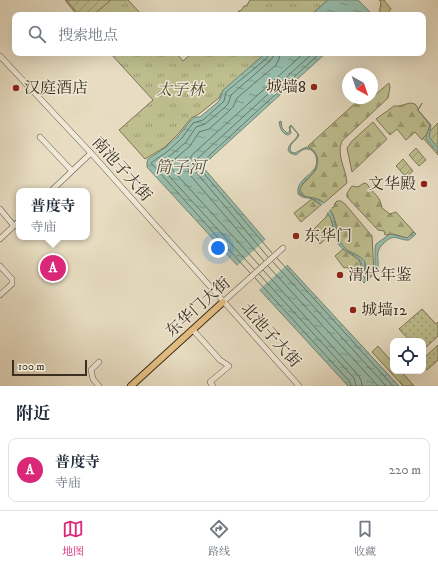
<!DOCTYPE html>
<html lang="zh">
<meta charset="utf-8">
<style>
:root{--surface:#fff;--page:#f6f6f7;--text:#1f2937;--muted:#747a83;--line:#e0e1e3;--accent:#db2777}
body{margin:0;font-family:"IM FELL DW Pica","Noto Serif SC",serif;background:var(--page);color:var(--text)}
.controls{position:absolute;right:12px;bottom:12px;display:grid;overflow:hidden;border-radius:8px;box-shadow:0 4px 16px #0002}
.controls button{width:36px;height:36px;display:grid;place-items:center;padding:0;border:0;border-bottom:1px solid var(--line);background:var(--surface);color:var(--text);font:20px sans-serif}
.compass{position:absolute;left:342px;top:68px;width:36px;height:36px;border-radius:50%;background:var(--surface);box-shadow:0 4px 16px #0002;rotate:140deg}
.scale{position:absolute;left:12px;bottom:10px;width:75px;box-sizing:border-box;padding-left:4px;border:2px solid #3c2f20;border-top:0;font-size:11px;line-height:14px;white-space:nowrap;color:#3c2f20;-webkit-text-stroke:3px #f0e9d7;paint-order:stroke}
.you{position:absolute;left:218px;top:248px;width:14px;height:14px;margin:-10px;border:3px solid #fff;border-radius:50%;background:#1a73e8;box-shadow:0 0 0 6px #1a73e833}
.badge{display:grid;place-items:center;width:26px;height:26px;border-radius:50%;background:var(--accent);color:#fff;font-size:13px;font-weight:700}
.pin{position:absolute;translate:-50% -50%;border:2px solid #fff;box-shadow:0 1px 4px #0006}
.popup{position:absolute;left:16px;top:188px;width:74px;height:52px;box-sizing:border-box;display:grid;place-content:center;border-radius:8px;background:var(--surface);filter:drop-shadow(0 1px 3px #0005);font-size:13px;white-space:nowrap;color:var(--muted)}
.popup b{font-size:15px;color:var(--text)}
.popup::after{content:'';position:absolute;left:50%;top:100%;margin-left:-8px;border:8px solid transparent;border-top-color:var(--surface)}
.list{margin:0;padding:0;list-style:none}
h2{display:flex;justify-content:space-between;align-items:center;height:52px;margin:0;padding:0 16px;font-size:17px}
h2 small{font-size:13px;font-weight:400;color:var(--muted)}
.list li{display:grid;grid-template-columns:26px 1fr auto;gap:12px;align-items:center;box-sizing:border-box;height:64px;margin:0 8px 8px;padding:0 8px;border:1px solid var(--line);border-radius:8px}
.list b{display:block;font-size:15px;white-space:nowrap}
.list p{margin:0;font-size:13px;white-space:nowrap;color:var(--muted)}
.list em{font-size:13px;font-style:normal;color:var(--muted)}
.icon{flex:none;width:22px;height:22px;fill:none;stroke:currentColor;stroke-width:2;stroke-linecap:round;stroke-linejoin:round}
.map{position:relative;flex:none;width:438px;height:386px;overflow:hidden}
.search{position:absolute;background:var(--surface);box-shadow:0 4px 16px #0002;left:12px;right:12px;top:12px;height:44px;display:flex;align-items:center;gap:10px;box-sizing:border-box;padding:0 14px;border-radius:8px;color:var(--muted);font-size:15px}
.sheet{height:124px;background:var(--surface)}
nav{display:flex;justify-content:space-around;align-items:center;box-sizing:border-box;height:56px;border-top:1px solid var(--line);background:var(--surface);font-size:11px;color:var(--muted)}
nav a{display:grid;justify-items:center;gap:2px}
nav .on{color:var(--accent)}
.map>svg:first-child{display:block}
.grass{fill:url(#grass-dots);stroke:#7d7657}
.forest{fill:url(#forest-firs);stroke:#7d7657}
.park{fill:url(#park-tufts);stroke:#7d7657}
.garden{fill:url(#garden-furrows);stroke:#7d7657}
.water{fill:url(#water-ripples);stroke:#738474}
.pier{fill:#e8ddc2}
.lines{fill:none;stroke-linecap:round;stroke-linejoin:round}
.shore{stroke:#6a7666;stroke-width:1}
.minor-casing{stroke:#675a48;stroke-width:6}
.major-casing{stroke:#3c2f20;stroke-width:8}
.minor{stroke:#f0e9d7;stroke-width:5}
.major{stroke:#e4be81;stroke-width:6}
.poi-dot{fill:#8f2418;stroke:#f0e9d7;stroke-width:1.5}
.labels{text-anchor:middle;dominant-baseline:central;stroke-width:3;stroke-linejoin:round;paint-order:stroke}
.poi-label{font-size:16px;fill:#3c2f20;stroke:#f0e9d7;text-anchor:start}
.park-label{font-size:16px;font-style:italic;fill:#564c36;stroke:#f0e9d7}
.street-label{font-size:16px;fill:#3c2f20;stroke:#f0e9d7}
.water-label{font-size:17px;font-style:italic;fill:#535243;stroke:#f0e9d7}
</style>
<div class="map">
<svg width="438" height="386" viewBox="0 0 438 386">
<defs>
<pattern id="grass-dots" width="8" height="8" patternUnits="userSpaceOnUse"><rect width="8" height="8" fill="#bebe8e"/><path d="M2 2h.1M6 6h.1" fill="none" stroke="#9c9b74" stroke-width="1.8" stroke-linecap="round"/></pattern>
<pattern id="forest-firs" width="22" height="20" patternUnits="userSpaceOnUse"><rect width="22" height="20" fill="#bebe8e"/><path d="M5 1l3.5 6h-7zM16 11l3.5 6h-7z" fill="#9c9b74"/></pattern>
<pattern id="park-tufts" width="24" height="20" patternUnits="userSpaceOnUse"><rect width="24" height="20" fill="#bebe8e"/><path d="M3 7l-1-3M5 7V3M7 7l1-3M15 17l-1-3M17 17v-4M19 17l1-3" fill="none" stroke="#9c9b74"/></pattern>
<pattern id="garden-furrows" width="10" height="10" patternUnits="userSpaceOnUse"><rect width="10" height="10" fill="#bebe8e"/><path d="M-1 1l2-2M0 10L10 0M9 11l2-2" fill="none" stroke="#9c9b74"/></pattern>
<pattern id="water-ripples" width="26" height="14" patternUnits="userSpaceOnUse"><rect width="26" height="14" fill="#98bdac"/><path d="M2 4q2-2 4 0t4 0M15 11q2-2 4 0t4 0" fill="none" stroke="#7d9a8c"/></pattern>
</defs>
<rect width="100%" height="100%" fill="#e8ddc2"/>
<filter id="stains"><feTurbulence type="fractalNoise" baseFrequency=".005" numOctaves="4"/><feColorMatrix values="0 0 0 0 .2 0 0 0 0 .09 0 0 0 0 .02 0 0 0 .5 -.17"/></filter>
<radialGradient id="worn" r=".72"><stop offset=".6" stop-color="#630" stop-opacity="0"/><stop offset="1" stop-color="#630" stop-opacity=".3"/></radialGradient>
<!-- grass -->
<path class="grass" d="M 422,309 L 436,324 L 438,322 L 438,336 L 423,350 L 423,341 L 410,341 L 399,329 Z
M 438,345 L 438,360 L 427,370 L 423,366 L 423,359 Z"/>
<!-- forest -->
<path class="forest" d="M 379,0 L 384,0 L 391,9 L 386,15 L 379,15 L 381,2 Z
M 389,83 L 390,87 L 388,98 L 342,141 C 336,156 346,168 347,183 L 324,203 C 315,196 308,199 300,194 L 300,188 L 303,184 L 316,170 L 317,157 L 314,151 L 308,146 L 361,98 L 367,98 L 369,100 Z
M 410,103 L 415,104 L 418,108 L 418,110 L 430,125 L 426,136 L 422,140 L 415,132 L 406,140 L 397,129 L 390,135 L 376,119 L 394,106 L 399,106 Z
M 373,122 L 387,139 L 352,172 L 347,148 L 352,141 Z
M 364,183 L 367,184 C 373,194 380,195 382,208 L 390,214 L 396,212 L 414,232 L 407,238 L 393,234 L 385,235 L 384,231 L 378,230 L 347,197 L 347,193 L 352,186 L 358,187 Z
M 312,199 L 321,205 L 301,222 L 294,213 Z
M 337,201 L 341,201 L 345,204 L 372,236 L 374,274 L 366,281 C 363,275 367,269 365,263 C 362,255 350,253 344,248 C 337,240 337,230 335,221 C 334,217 332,213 330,209 L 334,207 L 335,203 Z
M 328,213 C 333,221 333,229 336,238 L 335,239 L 330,235 L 320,244 L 318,241 L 319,237 L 313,230 L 326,217 Z
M 343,249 L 359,260 L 362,268 L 362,278 L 353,274 L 347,267 L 344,268 L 335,256 Z
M 378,346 L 393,363 L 393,371 L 401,371 L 414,386 L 403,386 L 372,352 Z"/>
<!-- park -->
<path class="park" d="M 65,0 L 128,0 L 142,15 L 77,15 Z
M 250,0 L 328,0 L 311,15 L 236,15 L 239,12 L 238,11 L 240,11 L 243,8 L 243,7 L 247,5 Z
M 110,53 L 176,53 L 183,61 L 192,53 L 266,53 L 222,92 L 219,98 L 199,114 L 191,118 L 180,132 L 165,147 L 145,159 L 119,130 L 153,100 Z"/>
<!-- garden -->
<path class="garden" d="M 66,0 L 111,0 L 93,15 L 79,15 Z
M 438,123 L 438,155 L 423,138 Z
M 416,148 L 426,160 L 419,166 L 409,155 Z
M 403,159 L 413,171 L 406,177 L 396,166 Z"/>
<!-- water -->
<path class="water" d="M 328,0 L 358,0 L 371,13 L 369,15 L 311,15 Z
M 266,53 L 326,53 L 202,166 L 287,265 L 399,386 L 348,386 L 147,167 L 147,162 L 148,159 L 165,148 L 179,135 L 191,120 L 195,117 L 200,117 L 218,102 L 220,99 L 223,90 Z
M 422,103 L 418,110 L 431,125 L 429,137 L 438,148 L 438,152 L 426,139 L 426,136 L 430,125 L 418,110 Z
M 281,121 L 282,128 L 287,133 L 290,131 L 289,127 L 291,125 L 299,135 C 297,141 287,144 291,152 L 295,153 L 306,147 C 317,150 321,161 315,170 C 310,179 298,183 300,194 C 307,199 316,196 323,202 C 341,217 331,234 345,248 C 351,254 361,255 365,262 L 364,277 L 366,281 L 364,283 C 359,277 364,269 361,262 C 357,254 345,253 339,245 C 333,235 335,223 328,214 C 325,208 318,201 312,199 C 307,197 303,199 298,194 C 296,181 309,177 315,168 C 319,162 316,148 306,149 C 302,149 299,153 296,155 L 290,153 L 288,150 C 289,142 297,140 298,134 L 291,126 L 290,128 L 291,133 L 288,135 C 282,134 280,128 279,122 Z
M 414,232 L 416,234 L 409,240 C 403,241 397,236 391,238 C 388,239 385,242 383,244 C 372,254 383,263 375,273 L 375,248 L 376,244 L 390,234 L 407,238 Z"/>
<!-- pier -->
<path class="pier" d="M 326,202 L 332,208 L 326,214 L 319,207 Z
M 266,239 L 288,264 L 259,290 L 237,266 Z"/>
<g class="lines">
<!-- shore -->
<path class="shore" d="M 272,253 L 200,169 L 199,165 L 320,53
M 268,257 L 196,172 L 194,164 L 197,159 L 313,53
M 277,258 L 393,386
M 264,261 L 191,176 C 186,168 187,161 193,154 L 304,53
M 273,262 L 386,386
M 259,265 L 168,165 L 190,146 L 199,132 L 209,129 L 228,112 L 233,107 L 237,98 L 276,65 L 279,59 L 280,53
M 268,266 L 378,386
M 254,269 L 158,164 L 171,155 L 186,142 L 196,127 L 205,124 L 224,108 L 228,104 L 231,95 L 270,61 L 273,57 L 274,53
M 263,270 L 358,375 L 361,380 L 362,386
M 250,273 L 151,163 L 168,151 L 182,138 L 193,123 L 203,120 L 221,104 L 224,101 L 226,92 L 267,58 L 268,53
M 259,274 L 354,378 L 356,386
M 255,278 L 350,382 L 351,386"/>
<defs>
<path id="minor" d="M 0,56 L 91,153 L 299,386
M 40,137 L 72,171
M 51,191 L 91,153
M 0,209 L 14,226
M 0,239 L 19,221
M 0,266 L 12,279 L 12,284 L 0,295
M 223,302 L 283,248
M 193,330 L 220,360 L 229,366 L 210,382 L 213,386
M 99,362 L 91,370 L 93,379 L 99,386"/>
<path id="major" d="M 131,386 L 223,302"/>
</defs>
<!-- minor casing -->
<use href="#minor" class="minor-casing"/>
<!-- major casing -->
<use href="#major" class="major-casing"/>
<!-- minor -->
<use href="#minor" class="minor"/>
<!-- major -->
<use href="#major" class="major"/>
</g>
<!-- markers -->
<g class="poi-dot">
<circle cx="314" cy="87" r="4"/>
<circle cx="16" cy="88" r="4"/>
<circle cx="424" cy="184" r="4"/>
<circle cx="296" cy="236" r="4"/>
<circle cx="340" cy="275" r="4"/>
<circle cx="353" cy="310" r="4"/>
</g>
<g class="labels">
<!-- poi labels -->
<g class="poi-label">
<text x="306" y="87" text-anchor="end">城墙8</text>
<text x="24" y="88">汉庭酒店</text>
<text x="416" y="184" text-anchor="end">文华殿</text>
<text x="304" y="236">东华门</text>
<text x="348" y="275">清代年鉴</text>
<text x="361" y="310">城墙12</text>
</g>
<!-- park labels -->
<g class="park-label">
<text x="180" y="90">太子林</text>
</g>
<!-- street labels -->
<g class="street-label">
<text transform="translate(122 169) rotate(48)">南池子大街</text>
<text transform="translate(198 307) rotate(-42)">东华门大街</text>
<text transform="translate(271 335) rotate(48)">北池子大街</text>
</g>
<!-- water labels -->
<g class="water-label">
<text x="180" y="168">筒子河</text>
</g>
</g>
<rect width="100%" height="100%" filter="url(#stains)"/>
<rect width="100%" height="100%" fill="url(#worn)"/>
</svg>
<div class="controls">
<button><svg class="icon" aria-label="locate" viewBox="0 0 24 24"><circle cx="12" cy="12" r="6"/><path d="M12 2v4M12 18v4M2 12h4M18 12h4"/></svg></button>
</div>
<svg class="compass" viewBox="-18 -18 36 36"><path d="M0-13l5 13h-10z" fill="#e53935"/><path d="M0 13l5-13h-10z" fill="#747a83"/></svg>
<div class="scale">100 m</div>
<div class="you"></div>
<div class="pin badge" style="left:53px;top:268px">A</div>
<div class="popup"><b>普度寺</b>寺庙</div>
<div class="search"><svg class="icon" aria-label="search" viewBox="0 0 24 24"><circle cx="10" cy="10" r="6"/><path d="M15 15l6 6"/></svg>搜索地点</div>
</div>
<section class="sheet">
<h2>附近<small></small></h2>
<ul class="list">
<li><span class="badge">A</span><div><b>普度寺</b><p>寺庙</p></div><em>220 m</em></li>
</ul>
</section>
<nav>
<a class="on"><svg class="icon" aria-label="map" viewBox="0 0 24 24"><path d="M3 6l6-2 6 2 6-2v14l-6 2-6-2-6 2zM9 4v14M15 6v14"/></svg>地图</a>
<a><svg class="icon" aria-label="directions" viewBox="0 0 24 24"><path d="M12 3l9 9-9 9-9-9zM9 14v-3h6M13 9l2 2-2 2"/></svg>路线</a>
<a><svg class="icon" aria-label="saved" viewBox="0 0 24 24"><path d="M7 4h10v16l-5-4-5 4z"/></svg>收藏</a>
</nav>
